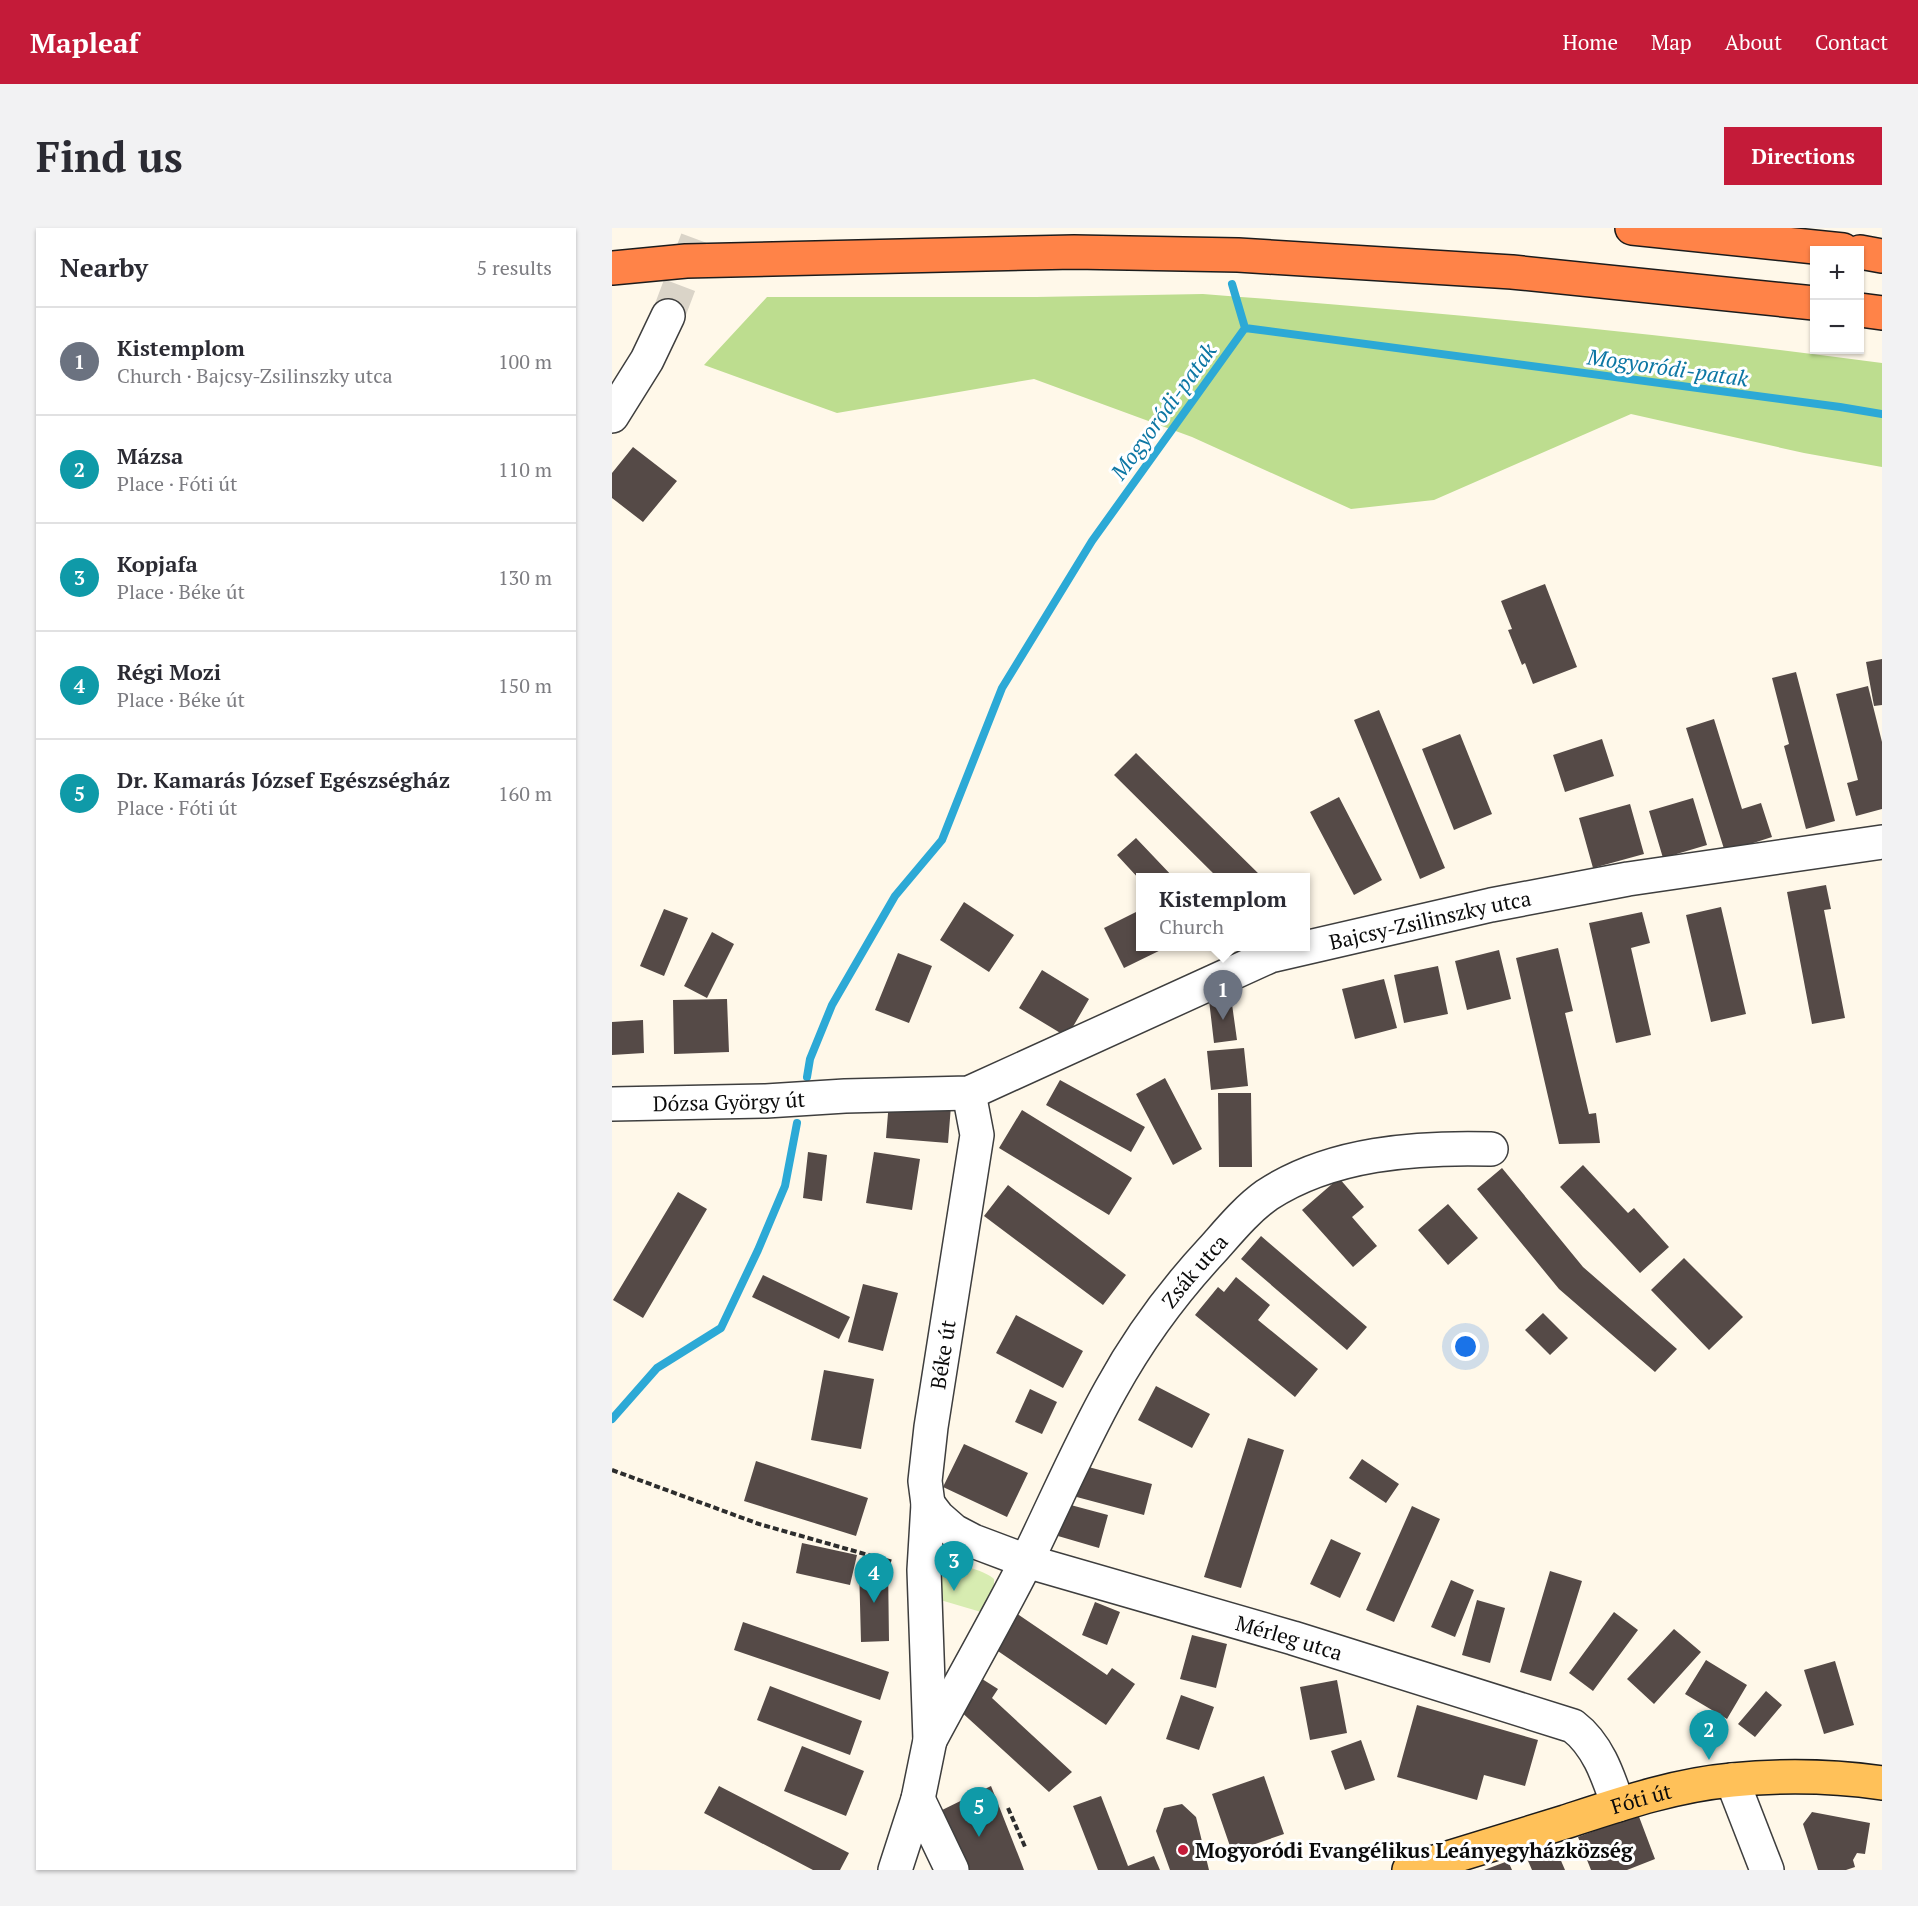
<!DOCTYPE html>
<meta charset="utf-8">
<style>
:root{--surface:#fff;--page:#f2f2f3;--text:#2b2b33;--muted:#7c7c81;--line:#e1e1e2;--accent:#c41b39}
body{margin:0;font-family:"PT Serif",serif;background:var(--page);color:var(--text)}
.controls{position:absolute;right:18px;top:18px;display:grid;overflow:hidden;border-radius:0px;box-shadow:0 2px 4px #0004}
.controls button{width:54px;height:54px;display:grid;place-items:center;padding:0;border:0;border-bottom:2px solid var(--line);background:var(--surface);color:var(--text);font:30px sans-serif}
.you{position:absolute;left:854px;top:1119px;width:21px;height:21px;margin:-15px;border:4px solid #fff;border-radius:50%;background:#1a73e8;box-shadow:0 0 0 9px #1a73e833}
.badge{display:grid;place-items:center;width:39px;height:39px;border-radius:50%;background:var(--accent);color:#fff;font-size:20px;font-weight:700}
.pin{position:absolute;translate:-50% -50px;filter:drop-shadow(0 2px 3px #0008)}
.pin::after{content:'';position:absolute;top:32px;width:21px;height:18px;background:inherit;clip-path:polygon(0 0,100% 0,50% 100%)}
.popup{position:absolute;left:524px;top:645px;width:174px;height:78px;box-sizing:border-box;display:grid;place-content:center;border-radius:0px;background:var(--surface);filter:drop-shadow(0 2px 4px #0005);font-size:20px;white-space:nowrap;color:var(--muted)}
.popup b{font-size:22px;color:var(--text)}
.popup::after{content:'';position:absolute;left:50%;top:100%;margin-left:-12px;border:12px solid transparent;border-top-color:var(--surface)}
.list{margin:0;padding:0;list-style:none}
h2{display:flex;justify-content:space-between;align-items:center;height:78px;margin:0;padding:0 24px;font-size:26px}
h2 small{font-size:20px;font-weight:400;color:var(--muted)}
.list li{display:grid;grid-template-columns:39px 1fr auto;gap:18px;align-items:center;box-sizing:border-box;height:108px;padding:0 24px;border-top:2px solid var(--line)}
.list b{display:block;font-size:22px;white-space:nowrap}
.list p{margin:0;font-size:20px;white-space:nowrap;color:var(--muted)}
.list em{font-size:20px;font-style:normal;color:var(--muted)}
.map{position:relative;flex:none;width:1270px;height:1642px;overflow:hidden;border-radius:0px}
header{display:flex;align-items:center;gap:36px;box-sizing:border-box;height:84px;padding:0 30px;background:var(--accent);color:#fff}
header strong{font-size:28px}
nav{display:flex;gap:33px;margin-inline-start:auto;font-size:21px}
.intro{display:flex;align-items:center;justify-content:space-between;box-sizing:border-box;height:144px;padding:0 36px}
h1{margin:0;font-size:42px}
.button{padding:15px 27px;border-radius:0px;background:var(--accent);color:#fff;font-size:21px;font-weight:700}
main{display:flex;gap:36px;padding:0 36px}
aside{flex:1;background:var(--surface);border-radius:0px;box-shadow:0 2px 4px #0004}
.map>svg:first-child{display:block}
.green{fill:#d7ecb1}
.forest{fill:#bddd8f}
.lines{fill:none;stroke-linecap:round;stroke-linejoin:round}
.stream{stroke:#2ca9d6;stroke-width:8}
.building{fill:#554a47}
.minor-tunnel{stroke:#dad4c8;stroke-width:33;stroke-dasharray:33 16;stroke-linecap:butt}
.minor-casing{stroke:#3e3e3e;stroke-width:36}
.major-casing{stroke:#1c1c1c;stroke-width:36}
.highway-casing{stroke:#1c1c1c;stroke-width:36}
.path{stroke:#2d2d2d;stroke-width:4;stroke-dasharray:6 3;stroke-linecap:butt}
.minor{stroke:#fff;stroke-width:33}
.major{stroke:#ffc159;stroke-width:33}
.highway{stroke:#ff8348;stroke-width:33}
.poi-dot{fill:#c41b39;stroke:#fff;stroke-width:2}
.labels{text-anchor:middle;dominant-baseline:central;stroke-width:6;stroke-linejoin:round;paint-order:stroke}
.street-label{font-size:21px;fill:#0b0b0b;stroke:#fff}
.poi-label{font-size:21px;font-weight:bold;fill:#0b0b0b;stroke:#fff;text-anchor:start}
.water-label{font-size:22px;font-style:italic;fill:#0d77a4;stroke:#fff}
</style>
<header>
<strong>Mapleaf</strong>
<nav><a>Home</a><a>Map</a><a>About</a><a>Contact</a></nav>
</header>
<div class="intro"><h1>Find us</h1><a class="button">Directions</a></div>
<main>
<aside>
<h2>Nearby<small>5 results</small></h2>
<ul class="list">
<li><span class="badge" style="background:#6b7280">1</span><div><b>Kistemplom</b><p>Church · Bajcsy-Zsilinszky utca</p></div><em>100 m</em></li>
<li><span class="badge" style="background:#0f9aa8">2</span><div><b>Mázsa</b><p>Place · Fóti út</p></div><em>110 m</em></li>
<li><span class="badge" style="background:#0f9aa8">3</span><div><b>Kopjafa</b><p>Place · Béke út</p></div><em>130 m</em></li>
<li><span class="badge" style="background:#0f9aa8">4</span><div><b>Régi Mozi</b><p>Place · Béke út</p></div><em>150 m</em></li>
<li><span class="badge" style="background:#0f9aa8">5</span><div><b>Dr. Kamarás József Egészségház</b><p>Place · Fóti út</p></div><em>160 m</em></li>
</ul>
</aside>
<div class="map">
<svg width="1270" height="1642" viewBox="0 0 1270 1642">
<rect width="100%" height="100%" fill="#fff8e9"/>
<!-- green -->
<path class="green" d="M 336,1337 C 349,1336 372,1342 382,1351 L 382,1359 L 369,1384 L 325,1371 L 328,1342 Z"/>
<!-- forest -->
<path class="forest" d="M 591,66 C 817,83 1044,105 1270,135 L 1270,239 L 1192,225 L 1019,186 L 822,272 L 739,281 L 580,209 L 422,151 L 225,185 L 92,137 L 155,69 L 424,69 Z"/>
<g class="lines">
<!-- stream -->
<path class="stream" d="M 620,56 L 633,100
M 195,849 L 198,831 L 220,777 L 283,668 L 330,612 L 390,460 L 480,313 L 633,100 L 1228,179 L 1270,186
M 0,1191 L 45,1140 L 109,1100 L 146,1022 L 173,958 L 185,895"/>
</g>
<!-- building -->
<path class="building" d="M 21,219 L 65,253 L 31,294 L 0,270 L 0,245 Z
M 933,356 L 965,439 L 921,456 L 913,435 L 910,437 L 896,402 L 900,401 L 889,373 Z
M 1270,431 L 1270,477 L 1262,478 L 1254,434 Z
M 1184,444 L 1223,593 L 1194,601 L 1172,518 L 1177,516 L 1160,450 Z
M 1256,458 L 1270,514 L 1270,581 L 1244,588 L 1235,555 L 1246,552 L 1224,466 Z
M 767,482 L 833,640 L 808,651 L 742,492 Z
M 1102,491 L 1130,581 L 1149,575 L 1160,609 L 1113,624 L 1074,500 Z
M 848,506 L 880,586 L 842,602 L 810,521 Z
M 990,511 L 1002,548 L 953,564 L 941,527 Z
M 524,525 L 651,650 L 606,650 L 502,547 Z
M 727,569 L 770,652 L 742,667 L 698,584 Z
M 1081,570 L 1095,617 L 1051,630 L 1037,583 Z
M 1018,576 L 1032,626 L 981,640 L 967,590 Z
M 524,610 L 562,650 L 528,650 L 528,652 L 505,627 Z
M 1214,657 L 1219,681 L 1212,682 L 1233,790 L 1200,796 L 1175,664 Z
M 352,674 L 402,707 L 377,744 L 328,712 Z
M 1109,679 L 1134,786 L 1099,794 L 1074,687 Z
M 52,681 L 76,690 L 52,748 L 28,738 Z
M 528,682 L 528,718 L 557,718 L 512,740 L 492,700 Z
M 1030,684 L 1038,715 L 1019,720 L 1039,807 L 1004,815 L 977,695 Z
M 100,704 L 122,716 L 95,770 L 72,758 Z
M 946,720 L 961,783 L 953,785 L 977,886 L 984,885 L 988,915 L 947,916 L 904,730 Z
M 887,722 L 899,771 L 855,782 L 843,733 Z
M 286,725 L 320,738 L 297,795 L 263,782 Z
M 826,738 L 836,786 L 792,795 L 782,747 Z
M 430,742 L 477,771 L 455,809 L 407,780 Z
M 772,751 L 785,800 L 743,811 L 730,761 Z
M 619,769 L 625,812 L 602,815 L 597,772 Z
M 115,771 L 117,824 L 62,826 L 61,772 Z
M 31,792 L 32,825 L 0,827 L 0,794 Z
M 632,820 L 636,858 L 599,862 L 595,823 Z
M 553,850 L 590,921 L 561,937 L 524,866 Z
M 448,852 L 533,899 L 519,924 L 434,877 Z
M 606,865 L 639,865 L 640,939 L 607,939 Z
M 277,873 L 339,878 L 336,915 L 274,910 Z
M 410,882 L 520,950 L 497,987 L 387,920 Z
M 196,924 L 215,927 L 210,973 L 191,970 Z
M 262,924 L 308,931 L 300,982 L 254,975 Z
M 971,937 L 1016,985 L 1022,980 L 1057,1019 L 1028,1045 L 948,959 Z
M 890,940 L 971,1039 L 1065,1121 L 1043,1144 L 947,1061 L 865,961 Z
M 727,950 L 752,979 L 740,989 L 765,1018 L 741,1039 L 690,982 Z
M 396,957 L 514,1047 L 491,1077 L 372,988 Z
M 66,964 L 95,981 L 31,1090 L 1,1072 Z
M 836,976 L 866,1010 L 836,1037 L 806,1002 Z
M 649,1008 L 755,1099 L 735,1122 L 629,1031 Z
M 1072,1030 L 1131,1089 L 1097,1122 L 1039,1062 Z
M 151,1047 L 238,1089 L 227,1111 L 140,1069 Z
M 624,1049 L 658,1077 L 646,1092 L 706,1141 L 683,1169 L 583,1087 L 606,1059 L 612,1064 Z
M 251,1056 L 286,1065 L 271,1123 L 236,1114 Z
M 931,1085 L 956,1110 L 938,1127 L 913,1102 Z
M 404,1087 L 471,1123 L 451,1160 L 384,1125 Z
M 212,1142 L 262,1151 L 249,1221 L 199,1212 Z
M 544,1158 L 598,1186 L 580,1220 L 526,1192 Z
M 418,1161 L 445,1174 L 430,1206 L 403,1194 Z
M 636,1210 L 672,1222 L 629,1360 L 592,1349 Z
M 352,1216 L 416,1245 L 395,1289 L 331,1259 Z
M 750,1231 L 787,1256 L 774,1275 L 737,1250 Z
M 144,1233 L 256,1270 L 244,1308 L 132,1273 Z
M 469,1237 L 540,1256 L 532,1287 L 461,1268 Z
M 455,1276 L 496,1287 L 487,1320 L 446,1308 Z
M 800,1278 L 828,1291 L 782,1394 L 754,1382 Z
M 719,1311 L 749,1325 L 728,1370 L 698,1356 Z
M 190,1315 L 245,1327 L 238,1357 L 184,1345 Z
M 276,1337 L 277,1413 L 249,1414 L 247,1338 Z
M 938,1343 L 970,1353 L 939,1453 L 908,1444 Z
M 839,1352 L 862,1362 L 843,1409 L 819,1399 Z
M 865,1372 L 893,1380 L 878,1435 L 850,1427 Z
M 483,1374 L 508,1384 L 495,1417 L 470,1407 Z
M 1002,1384 L 1026,1402 L 981,1463 L 957,1445 Z
M 404,1385 L 495,1447 L 500,1440 L 523,1456 L 494,1497 L 380,1419 Z
M 131,1394 L 277,1444 L 268,1472 L 122,1422 Z
M 1062,1401 L 1089,1424 L 1042,1476 L 1015,1451 Z
M 580,1407 L 615,1416 L 604,1460 L 568,1451 Z
M 1094,1432 L 1135,1457 L 1115,1491 L 1073,1466 Z
M 1223,1433 L 1242,1497 L 1212,1506 L 1192,1442 Z
M 367,1449 L 386,1461 L 380,1470 L 460,1544 L 437,1564 L 346,1481 Z
M 725,1452 L 735,1505 L 698,1512 L 688,1459 Z
M 158,1458 L 250,1493 L 238,1527 L 145,1492 Z
M 1154,1463 L 1170,1477 L 1143,1509 L 1126,1496 Z
M 569,1467 L 602,1479 L 587,1522 L 554,1511 Z
M 805,1477 L 926,1512 L 913,1558 L 872,1547 L 865,1572 L 785,1549 Z
M 749,1512 L 763,1552 L 733,1562 L 719,1523 Z
M 190,1518 L 252,1543 L 234,1588 L 172,1563 Z
M 652,1548 L 672,1606 L 620,1624 L 600,1566 Z
M 107,1558 L 237,1625 L 228,1642 L 201,1642 L 92,1585 Z
M 379,1558 L 409,1634 L 412,1642 L 351,1642 L 324,1585 Z
M 489,1568 L 516,1638 L 542,1628 L 548,1642 L 486,1642 L 461,1578 Z
M 570,1576 L 584,1589 L 597,1642 L 558,1642 L 544,1603 L 552,1580 Z
M 1200,1584 L 1258,1595 L 1253,1626 L 1245,1625 L 1241,1632 L 1243,1639 L 1234,1642 L 1206,1642 L 1191,1596 Z
M 1026,1586 L 1043,1631 L 1015,1642 L 979,1642 L 966,1609 Z
M 941,1614 L 953,1642 L 920,1642 L 913,1626 Z
M 896,1633 L 900,1642 L 872,1642 Z"/>
<g class="lines">
<!-- minor-tunnel -->
<path class="minor-tunnel" d="M 56,88 L 89,0"/>
<defs>
<g id="minor">
<path d="M 0,188 L 35,132 L 56,88"/>
<path id="s1" d="M 0,876 L 154,873 L 233,868 L 357,865 L 658,728 L 879,677 L 1016,651 L 1270,614"/>
<path id="s2" d="M 316,1276 L 326,1289 L 342,1303 L 361,1313 L 414,1333 L 681,1410 L 961,1498 C 986,1517 996,1548 1006,1577"/>
<path id="s3" d="M 318,1512 C 350,1452 384,1393 415,1332 C 443,1275 468,1216 499,1161 C 527,1110 561,1064 600,1022 C 617,1003 634,982 655,967 C 719,925 804,919 879,921"/>
<path d="M 1120,1552 L 1155,1642"/>
<path d="M 306,1571 L 340,1642"/>
<path id="s4" d="M 283,1642 L 306,1571 L 318,1512 L 312,1342 L 316,1276 L 313,1253 L 319,1199 L 365,907 L 357,865"/>
</g>
<g id="major">
<path id="s5" d="M 797,1642 C 849,1626 901,1610 953,1594 C 1008,1576 1063,1557 1120,1552 C 1170,1547 1221,1548 1270,1555"/>
</g>
<path id="highway" d="M 1020,0 L 1231,22
M 1248,24 L 1270,28
M 0,40 L 74,33 L 462,24 L 626,27 L 900,44 L 1202,75
M 1248,82 L 1270,85"/>
</defs>
<!-- minor casing -->
<use href="#minor" class="minor-casing"/>
<!-- major casing -->
<use href="#major" class="major-casing"/>
<!-- highway casing -->
<use href="#highway" class="highway-casing"/>
<!-- path -->
<path class="path" d="M 0,1242 L 147,1296 L 281,1334
M 396,1580 L 414,1621"/>
<!-- minor -->
<use href="#minor" class="minor"/>
<!-- major -->
<use href="#major" class="major"/>
<!-- highway -->
<use href="#highway" class="highway"/>
</g>
<!-- markers -->
<circle class="poi-dot" cx="571" cy="1622" r="6"/>
<g class="labels">
<!-- street labels -->
<g class="street-label">
<text stroke="none"><textPath href="#s1" startOffset="852">Bajcsy-Zsilinszky utca</textPath></text>
<text stroke="none"><textPath href="#s1" startOffset="117">Dózsa György út</textPath></text>
<text stroke="none"><textPath href="#s3" startOffset="540">Zsák utca</textPath></text>
<text stroke="none"><textPath href="#s4" startOffset="522">Béke út</textPath></text>
<text stroke="none"><textPath href="#s2" startOffset="390">Mérleg utca</textPath></text>
<text stroke="none"><textPath href="#s5" startOffset="243">Fóti út</textPath></text>
</g>
<!-- poi labels -->
<g class="poi-label">
<text x="583" y="1622">Mogyoródi Evangélikus Leányegyházközség</text>
</g>
<!-- water labels -->
<g class="water-label">
<text transform="translate(1056 139) rotate(8)">Mogyoródi-patak</text>
<text transform="translate(551 183) rotate(-54)">Mogyoródi-patak</text>
</g>
</g>
</svg>
<div class="controls">
<button>+</button>
<button>−</button>
</div>
<div class="you"></div>
<div class="pin badge" style="left:611px;top:792px;background:#6b7280">1</div>
<div class="popup"><b>Kistemplom</b>Church</div>
<div class="pin badge" style="left:1097px;top:1532px;background:#0f9aa8">2</div>
<div class="pin badge" style="left:342px;top:1363px;background:#0f9aa8">3</div>
<div class="pin badge" style="left:262px;top:1375px;background:#0f9aa8">4</div>
<div class="pin badge" style="left:367px;top:1609px;background:#0f9aa8">5</div>
</div>
</main>
